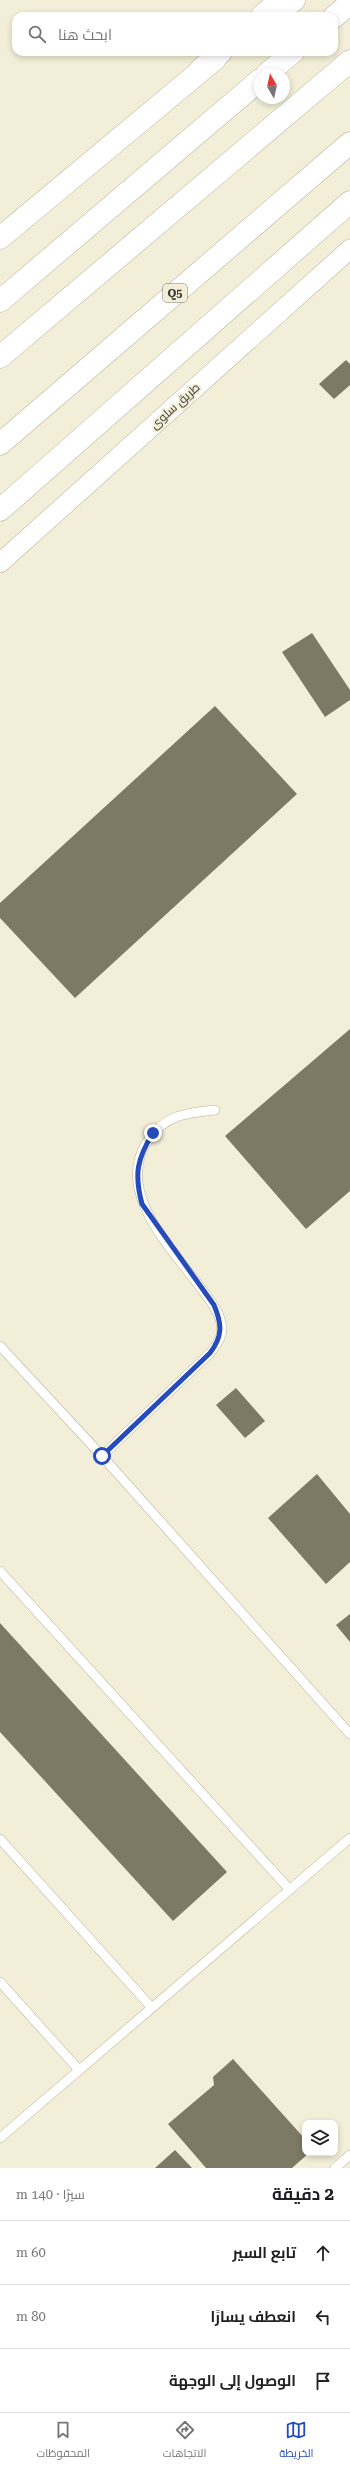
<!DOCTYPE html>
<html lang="ar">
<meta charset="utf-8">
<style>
:root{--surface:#fff;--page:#f6f6f6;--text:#202124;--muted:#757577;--line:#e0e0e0;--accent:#264cbb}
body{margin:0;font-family:"Roboto Serif",Cairo,serif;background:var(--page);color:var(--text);direction:rtl}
.controls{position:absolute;right:12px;bottom:12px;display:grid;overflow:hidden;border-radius:8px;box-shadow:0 2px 6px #0003}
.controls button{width:36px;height:36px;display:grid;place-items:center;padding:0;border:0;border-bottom:1px solid var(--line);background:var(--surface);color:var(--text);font:20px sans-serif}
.compass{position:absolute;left:254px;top:68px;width:36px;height:36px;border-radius:50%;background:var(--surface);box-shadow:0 2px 6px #0003;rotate:351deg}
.stop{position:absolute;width:12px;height:12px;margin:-9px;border:3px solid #264cbb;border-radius:50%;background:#fff}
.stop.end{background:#264cbb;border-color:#fff;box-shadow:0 1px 4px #0008}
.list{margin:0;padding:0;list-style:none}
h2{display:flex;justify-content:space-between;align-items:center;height:52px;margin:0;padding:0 16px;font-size:17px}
h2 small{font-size:13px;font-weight:400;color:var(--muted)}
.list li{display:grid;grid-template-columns:26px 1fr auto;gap:12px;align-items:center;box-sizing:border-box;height:64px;padding:0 16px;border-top:1px solid var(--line)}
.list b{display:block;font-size:15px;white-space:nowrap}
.list em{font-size:13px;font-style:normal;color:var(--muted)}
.icon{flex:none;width:22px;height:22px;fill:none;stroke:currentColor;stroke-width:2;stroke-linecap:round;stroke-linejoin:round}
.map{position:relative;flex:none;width:350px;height:2168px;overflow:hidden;direction:ltr}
.search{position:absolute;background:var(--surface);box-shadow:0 2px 6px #0003;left:12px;right:12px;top:12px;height:44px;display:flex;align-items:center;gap:10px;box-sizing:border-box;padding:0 14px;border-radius:12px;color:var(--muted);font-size:15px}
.sheet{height:244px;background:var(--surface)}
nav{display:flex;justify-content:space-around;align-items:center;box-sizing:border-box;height:56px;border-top:1px solid var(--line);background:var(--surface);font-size:11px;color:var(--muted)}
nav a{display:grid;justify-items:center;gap:2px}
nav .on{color:var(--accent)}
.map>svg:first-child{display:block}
.building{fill:#7d7965}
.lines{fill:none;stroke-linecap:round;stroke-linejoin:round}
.lane-casing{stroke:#b6b29c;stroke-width:10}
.street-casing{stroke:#b6b29c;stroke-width:20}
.secondary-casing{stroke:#b6b29c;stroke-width:23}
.primary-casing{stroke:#b6b29c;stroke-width:23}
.highway-casing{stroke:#b6b29c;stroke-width:23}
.lane{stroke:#fff;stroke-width:9}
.street{stroke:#fff;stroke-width:19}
.secondary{stroke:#fff;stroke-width:22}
.primary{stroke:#fff;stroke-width:22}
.highway{stroke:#fff;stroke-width:22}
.route{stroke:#264cbb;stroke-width:5}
.labels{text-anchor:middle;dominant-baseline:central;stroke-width:4;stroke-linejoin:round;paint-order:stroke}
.shield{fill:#f2eed7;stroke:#737164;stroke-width:1}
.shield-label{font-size:11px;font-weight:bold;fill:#3d3b32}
.street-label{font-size:12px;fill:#3d3b32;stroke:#f2eed7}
</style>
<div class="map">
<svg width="350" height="2168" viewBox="0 0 350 2168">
<rect width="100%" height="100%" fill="#f2eed7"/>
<!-- building -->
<path class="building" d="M 346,360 L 350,364 L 350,385 L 334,399 L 319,384 Z
M 312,633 L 350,690 L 350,700 L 325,717 L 282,652 Z
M 215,706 L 297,794 L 75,998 L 0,918 L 0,903 Z
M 350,1029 L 350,1191 L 306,1229 L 225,1136 Z
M 236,1388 L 265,1421 L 245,1438 L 216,1405 Z
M 317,1474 L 350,1514 L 350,1562 L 326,1584 L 268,1518 Z
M 350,1614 L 350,1642 L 336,1625 Z
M 0,1623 L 227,1872 L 173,1921 L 0,1732 Z
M 233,2059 L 305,2139 L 305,2153 L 309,2153 L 292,2168 L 206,2168 L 168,2124 L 214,2085 L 213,2077 Z
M 175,2150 L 192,2168 L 155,2168 Z"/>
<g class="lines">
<defs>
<path id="lane" d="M 0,1346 L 102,1456 L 350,1734
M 102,1456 L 210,1353 C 214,1348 219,1342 221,1335 C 225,1319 212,1303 203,1291 C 174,1251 114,1193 147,1142 C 164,1115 185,1113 215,1110
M 0,1571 L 290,1890
M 0,1839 L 152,2008
M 0,1982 L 79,2070
M 0,2138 L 350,1838
M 335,2168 L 350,2155"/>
<path id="street" d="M 0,563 L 350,249"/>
<path id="secondary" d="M 273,16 L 294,0
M 0,238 L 215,59
M 0,510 L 350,202"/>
<path id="primary" d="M 262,16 L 280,0
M 200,70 L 221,52"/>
<path id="highway" d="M 334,17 L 350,3
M 267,74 L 293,52
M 0,301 L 260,80
M 0,357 L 350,61
M 0,444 L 350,143"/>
</defs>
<!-- lane casing -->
<use href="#lane" class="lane-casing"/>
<!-- street casing -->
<use href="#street" class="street-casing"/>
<!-- secondary casing -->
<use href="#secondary" class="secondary-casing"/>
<!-- primary casing -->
<use href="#primary" class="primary-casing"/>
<!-- highway casing -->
<use href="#highway" class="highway-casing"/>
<!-- lane -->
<use href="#lane" class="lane"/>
<!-- street -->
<use href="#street" class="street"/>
<!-- secondary -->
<use href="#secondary" class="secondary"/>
<!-- primary -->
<use href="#primary" class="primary"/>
<!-- highway -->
<use href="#highway" class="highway"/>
</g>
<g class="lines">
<!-- route -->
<path class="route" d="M 102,1456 L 210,1353 C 223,1336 222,1324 214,1305 L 142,1204 C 134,1174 137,1159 153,1133"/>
</g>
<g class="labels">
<!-- shield labels -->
<rect class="shield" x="163" y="284" width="24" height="18" rx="3"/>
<g class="shield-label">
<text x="175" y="293">Q5</text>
</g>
<!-- street labels -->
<g class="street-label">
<text transform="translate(175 406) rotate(-42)">طريق سلوى</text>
</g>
</g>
</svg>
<div class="controls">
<button><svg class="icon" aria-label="layers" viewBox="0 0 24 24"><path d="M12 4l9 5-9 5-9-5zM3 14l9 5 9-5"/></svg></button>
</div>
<svg class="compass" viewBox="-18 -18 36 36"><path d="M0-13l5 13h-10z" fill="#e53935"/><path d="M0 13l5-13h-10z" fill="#757577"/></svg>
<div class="stop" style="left:102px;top:1456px"></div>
<div class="stop end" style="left:153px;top:1133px"></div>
<div class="search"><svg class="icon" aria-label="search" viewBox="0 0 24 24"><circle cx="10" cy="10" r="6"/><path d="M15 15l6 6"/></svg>ابحث هنا</div>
</div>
<section class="sheet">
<h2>2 دقيقة<small>سيرًا · 140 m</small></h2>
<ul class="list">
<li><svg class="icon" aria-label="ahead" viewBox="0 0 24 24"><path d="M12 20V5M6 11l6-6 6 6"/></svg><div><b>تابع السير</b></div><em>60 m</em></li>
<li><svg class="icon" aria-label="left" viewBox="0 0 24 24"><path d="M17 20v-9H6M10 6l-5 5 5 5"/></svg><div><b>انعطف يسارًا</b></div><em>80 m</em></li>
<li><svg class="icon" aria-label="arrive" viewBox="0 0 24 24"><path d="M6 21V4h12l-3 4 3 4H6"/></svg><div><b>الوصول إلى الوجهة</b></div></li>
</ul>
</section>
<nav>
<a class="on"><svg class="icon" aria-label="map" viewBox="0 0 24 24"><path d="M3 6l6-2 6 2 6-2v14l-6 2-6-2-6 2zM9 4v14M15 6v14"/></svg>الخريطة</a>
<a><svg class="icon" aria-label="directions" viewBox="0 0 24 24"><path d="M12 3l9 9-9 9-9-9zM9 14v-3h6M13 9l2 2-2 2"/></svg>الاتجاهات</a>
<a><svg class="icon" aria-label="saved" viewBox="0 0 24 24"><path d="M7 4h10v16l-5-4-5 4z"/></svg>المحفوظات</a>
</nav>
